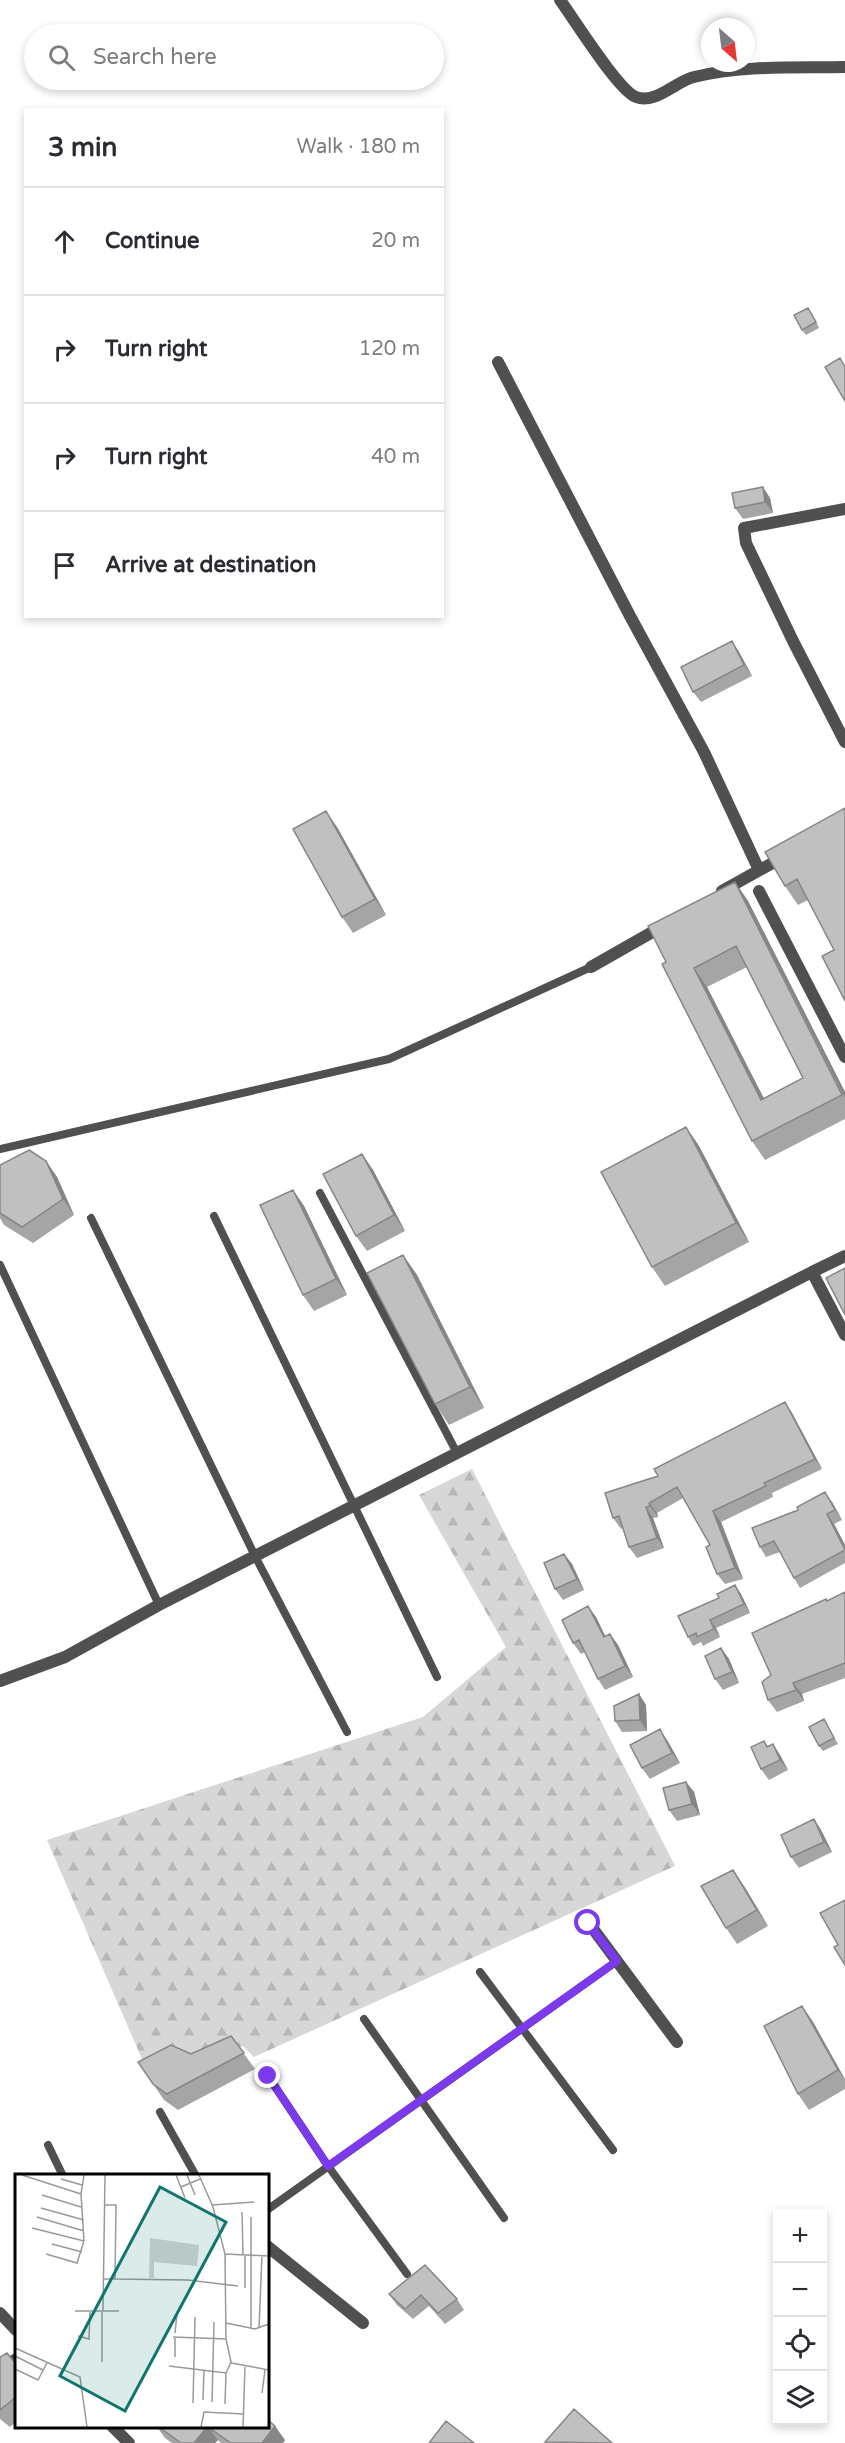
<!DOCTYPE html>
<meta charset="utf-8">
<style>
:root{--surface:#fff;--page:#f7f7f7;--text:#2b2b33;--muted:#7c7c81;--line:#e1e1e2}
body{margin:0;font-family:"Varela Round",sans-serif;background:var(--page);color:var(--text)}
.controls{position:absolute;right:18px;bottom:18px;display:grid;overflow:hidden;border-radius:0px;box-shadow:0 3px 9px #0003}
.controls button{width:54px;height:54px;display:grid;place-items:center;padding:0;border:0;border-bottom:2px solid var(--line);background:var(--surface);color:var(--text);font:30px sans-serif}
.compass{position:absolute;left:701px;top:18px;width:54px;height:54px;border-radius:50%;background:var(--surface);box-shadow:0 3px 9px #0003;rotate:152deg}
.stop{position:absolute;width:18px;height:18px;margin:-14px;border:4px solid #7c3aed;border-radius:50%;background:#fff}
.stop.end{background:#7c3aed;border-color:#fff;box-shadow:0 2px 6px #0008}
.list{margin:0;padding:0;list-style:none}
h2{display:flex;justify-content:space-between;align-items:center;height:78px;margin:0;padding:0 24px;font-size:26px}
h2 small{font-size:20px;font-weight:400;color:var(--muted)}
.list li{display:grid;grid-template-columns:39px 1fr auto;gap:18px;align-items:center;box-sizing:border-box;height:108px;padding:0 24px;border-top:2px solid var(--line)}
.list b{display:block;font-size:22px;white-space:nowrap}
.list em{font-size:20px;font-style:normal;color:var(--muted)}
.icon{flex:none;width:33px;height:33px;fill:none;stroke:currentColor;stroke-width:2;stroke-linecap:round;stroke-linejoin:round}
.map{position:relative;flex:none;width:845px;height:2443px;overflow:hidden}
.search{position:absolute;background:var(--surface);box-shadow:0 3px 9px #0003;left:24px;top:24px;width:420px;height:66px;display:flex;align-items:center;gap:15px;box-sizing:border-box;padding:0 21px;border-radius:33px;color:var(--muted);font-size:22px}
.panel{position:absolute;background:var(--surface);box-shadow:0 3px 9px #0003;left:24px;top:108px;width:420px;height:510px;border-radius:0px}
.map>svg:first-child{display:block}
.forest{fill:url(#forest-firs)}
.lines{fill:none;stroke-linecap:round;stroke-linejoin:round}
.service{stroke:#505050;stroke-width:8}
.minor{stroke:#505050;stroke-width:12}
.wall{fill:#a5a5a5;fill-rule:evenodd}
.shaded-wall{fill:#868686}
.building{fill:#c0c0c0;stroke:#868686;stroke-width:1.5;fill-rule:evenodd}
.route{stroke:#7c3aed;stroke-width:8}
.inset-road{fill:none;stroke:#999;stroke-width:1.5}
.view{fill:#0f766e;fill-opacity:0.15;stroke:#0f766e;stroke-width:3}
.inset-edge{fill:none;stroke:#000;stroke-width:3}
</style>
<div class="map">
<svg width="845" height="2443" viewBox="0 0 845 2443">
<defs>
<pattern id="forest-firs" width="22" height="20" patternUnits="userSpaceOnUse" patternTransform="scale(1.5)"><rect width="22" height="20" fill="#d7d7d7"/><path d="M5 1l3.5 6h-7zM16 11l3.5 6h-7z" fill="#b7b7b7"/></pattern>
</defs>
<rect width="100%" height="100%" fill="#fff"/>
<!-- forest -->
<path class="forest" d="M 472,1469 L 675,1866 L 254,2057 L 243,2046 L 195,2060 L 145,2066 L 47,1840 L 423,1717 L 506,1647 L 419,1495 Z"/>
<g class="lines">
<!-- service -->
<path class="service" d="M 0,1149 L 389,1059 L 591,967
M 320,1193 L 457,1453
M 214,1216 L 437,1677
M 91,1218 L 255,1556 L 347,1732
M 0,1265 L 159,1605
M 480,1972 L 613,2150
M 364,2019 L 504,2218
M 268,2076 L 328,2166 L 407,2274
M 160,2112 L 196,2176
M 48,2145 L 63,2176
M 267,2210 L 617,1961
M 0,2366 L 16,2357"/>
<!-- minor -->
<path class="minor" d="M 560,0 C 574,19 618,90 636,97 C 655,105 676,81 694,77 C 743,65 795,68 845,67
M 498,362 L 630,616 L 704,752 L 759,870
M 845,509 L 744,528 L 746,543 L 793,641 L 845,742
M 722,891 L 785,856
M 759,891 L 845,1057
M 591,967 L 663,926
M 845,1256 L 812,1272 L 845,1335
M 0,1681 L 65,1657 L 159,1605 L 812,1272
M 588,1922 L 677,2042
M 267,2246 L 363,2323
M 0,2313 L 16,2330
M 112,2426 L 129,2443"/>
</g>
<!-- wall -->
<path class="wall" d="M 812,313 L 819,328 L 806,335 L 802,330 Z
M 770,498 L 773,513 L 743,519 L 735,508 Z
M 732,641 L 739,652 L 752,676 L 701,702 L 693,692 Z
M 845,808 L 808,900 L 798,905 L 785,886 Z
M 337,827 L 386,915 L 353,933 L 342,917 Z
M 735,882 L 748,901 L 845,1092 L 845,1119 L 765,1160 L 752,1141 L 666,962 ZM 747,967 L 803,1078 L 763,1098 L 707,987 Z
M 686,1127 L 699,1146 L 749,1242 L 665,1286 L 652,1267 Z
M 362,1154 L 373,1170 L 405,1231 L 367,1251 L 356,1236 Z
M 46,1161 L 57,1177 L 74,1215 L 33,1243 L 4,1225 L 0,1218 L 0,1165 Z
M 293,1190 L 304,1206 L 347,1295 L 314,1311 L 303,1295 Z
M 403,1255 L 417,1275 L 484,1408 L 449,1425 L 435,1404 Z
M 785,1402 L 792,1413 L 822,1469 L 772,1493 L 773,1497 L 721,1522 L 743,1579 L 725,1584 L 717,1574 L 710,1545 L 683,1498 L 657,1513 L 658,1517 L 653,1518 L 664,1548 L 637,1558 L 629,1547 L 623,1528 L 621,1529 L 613,1518 L 658,1476 Z
M 832,1502 L 842,1520 L 834,1524 L 845,1545 L 845,1563 L 800,1588 L 794,1578 L 780,1552 L 766,1557 L 760,1547 Z
M 564,1554 L 572,1564 L 584,1590 L 563,1600 L 555,1589 Z
M 735,1585 L 741,1594 L 750,1613 L 716,1628 L 720,1637 L 703,1646 L 701,1642 L 693,1646 L 688,1637 L 719,1598 Z
M 845,1592 L 845,1678 L 802,1694 L 804,1701 L 777,1712 L 768,1700 L 771,1675 L 827,1601 Z
M 596,1617 L 605,1636 L 610,1634 L 618,1645 L 633,1677 L 605,1690 L 598,1679 L 585,1652 L 581,1654 L 573,1643 Z
M 721,1648 L 729,1659 L 739,1683 L 723,1690 L 715,1679 Z
M 639,1694 L 646,1705 L 647,1731 L 622,1732 L 615,1721 Z
M 824,1719 L 838,1744 L 823,1751 L 819,1746 Z
M 667,1740 L 680,1763 L 650,1779 L 642,1768 Z
M 764,1741 L 768,1746 L 773,1744 L 780,1755 L 788,1770 L 769,1780 L 761,1769 Z
M 686,1782 L 694,1792 L 700,1815 L 677,1821 L 669,1810 Z
M 814,1819 L 821,1830 L 832,1852 L 799,1868 L 791,1857 Z
M 744,1886 L 768,1926 L 737,1944 L 726,1928 Z
M 802,2006 L 813,2022 L 845,2079 L 845,2089 L 809,2110 L 798,2094 Z
M 231,2036 L 255,2069 L 178,2110 L 164,2100 L 153,2084 L 191,2054 Z
M 425,2265 L 457,2299 L 464,2310 L 445,2324 L 429,2306 L 413,2319 L 397,2305 L 389,2294 Z
M 0,2357 L 16,2364 L 16,2422 L 10,2427 L 0,2419 Z
M 157,2427 L 267,2427 L 285,2440 L 283,2443 L 221,2443 L 218,2440 L 215,2443 L 172,2443 L 165,2438 Z"/>
<!-- shaded-wall -->
<path class="shaded-wall" d="M 763,487 L 770,498 L 773,513 L 765,502 Z
M 732,641 L 739,652 L 752,676 L 744,665 Z
M 326,811 L 337,827 L 386,915 L 375,899 Z
M 735,882 L 748,901 L 845,1092 L 845,1098 Z
M 694,968 L 707,987 L 774,1118 L 761,1100 Z
M 686,1127 L 699,1146 L 749,1242 L 736,1223 Z
M 362,1154 L 373,1170 L 405,1231 L 394,1215 Z
M 46,1161 L 57,1177 L 74,1215 L 63,1199 Z
M 293,1190 L 304,1206 L 347,1295 L 336,1279 Z
M 403,1255 L 417,1275 L 484,1408 L 470,1387 Z
M 785,1402 L 792,1413 L 822,1469 L 815,1459 Z
M 825,1492 L 832,1502 L 842,1520 L 835,1510 Z
M 649,1503 L 657,1513 L 658,1517 L 650,1506 Z
M 646,1507 L 653,1518 L 664,1548 L 657,1538 Z
M 713,1511 L 721,1522 L 743,1579 L 735,1568 Z
M 827,1514 L 834,1524 L 845,1545 L 845,1548 Z
M 564,1554 L 572,1564 L 584,1590 L 577,1579 Z
M 735,1585 L 741,1594 L 750,1613 L 744,1604 Z
M 588,1606 L 596,1617 L 611,1648 L 604,1637 Z
M 710,1620 L 716,1628 L 720,1637 L 714,1629 Z
M 610,1634 L 618,1645 L 633,1677 L 625,1666 Z
M 721,1648 L 729,1659 L 739,1683 L 732,1672 Z
M 793,1683 L 802,1694 L 804,1701 L 796,1690 Z
M 639,1694 L 646,1705 L 647,1731 L 640,1720 Z
M 660,1729 L 667,1740 L 680,1763 L 672,1753 Z
M 773,1744 L 780,1755 L 788,1770 L 780,1760 Z
M 686,1782 L 694,1792 L 700,1815 L 692,1804 Z
M 814,1819 L 821,1830 L 832,1852 L 824,1842 Z
M 733,1870 L 744,1886 L 768,1926 L 757,1910 Z
M 802,2006 L 813,2022 L 845,2080 L 838,2070 Z
M 275,2426 L 285,2440 L 283,2443 L 262,2443 Z
M 208,2427 L 218,2440 L 215,2443 L 194,2443 Z"/>
<!-- building -->
<path class="building" d="M 808,308 L 816,322 L 802,330 L 794,315 Z
M 840,358 L 845,367 L 845,401 L 825,367 Z
M 763,487 L 765,502 L 735,508 L 732,493 Z
M 732,641 L 744,665 L 693,692 L 681,667 Z
M 845,808 L 845,1001 L 822,956 L 834,950 L 797,879 L 785,886 L 765,852 Z
M 326,811 L 375,899 L 342,917 L 293,829 Z
M 735,882 L 842,1095 L 752,1141 L 662,964 L 666,962 L 648,926 ZM 736,946 L 803,1078 L 761,1100 L 694,968 Z
M 686,1127 L 736,1223 L 652,1267 L 601,1172 Z
M 29,1150 L 46,1161 L 63,1199 L 22,1227 L 0,1213 L 0,1165 Z
M 362,1154 L 394,1215 L 356,1236 L 323,1174 Z
M 293,1190 L 336,1279 L 303,1295 L 260,1205 Z
M 403,1255 L 470,1387 L 435,1404 L 367,1273 Z
M 845,1268 L 845,1315 L 826,1278 Z
M 785,1402 L 815,1459 L 764,1483 L 766,1486 L 713,1511 L 735,1568 L 717,1574 L 706,1547 L 710,1545 L 677,1487 L 649,1503 L 650,1506 L 646,1507 L 657,1538 L 629,1547 L 619,1516 L 613,1518 L 605,1493 L 658,1476 L 654,1469 Z
M 825,1492 L 835,1510 L 827,1514 L 845,1550 L 794,1578 L 774,1541 L 760,1547 L 752,1528 L 798,1510 L 797,1507 Z
M 564,1554 L 577,1579 L 555,1589 L 544,1563 Z
M 735,1585 L 744,1604 L 710,1620 L 714,1629 L 697,1637 L 696,1633 L 688,1637 L 678,1616 L 719,1598 L 717,1594 Z
M 845,1592 L 845,1663 L 793,1683 L 796,1690 L 768,1700 L 762,1682 L 771,1675 L 752,1633 L 826,1599 L 827,1601 Z
M 588,1606 L 604,1637 L 610,1634 L 625,1666 L 598,1679 L 579,1640 L 573,1643 L 562,1620 Z
M 721,1648 L 732,1672 L 715,1679 L 705,1656 Z
M 639,1694 L 640,1720 L 615,1721 L 614,1706 Z
M 824,1719 L 834,1738 L 819,1746 L 809,1727 Z
M 660,1729 L 672,1753 L 642,1768 L 630,1745 Z
M 764,1741 L 767,1747 L 773,1744 L 780,1760 L 761,1769 L 751,1747 Z
M 686,1782 L 692,1804 L 669,1810 L 663,1788 Z
M 814,1819 L 824,1842 L 791,1857 L 781,1835 Z
M 733,1870 L 757,1910 L 726,1928 L 701,1886 Z
M 845,1900 L 845,1965 L 834,1947 L 838,1945 L 820,1913 Z
M 802,2006 L 838,2070 L 798,2094 L 764,2026 Z
M 231,2036 L 244,2053 L 167,2094 L 153,2084 L 138,2062 L 171,2045 L 191,2054 Z
M 425,2265 L 457,2299 L 438,2313 L 421,2295 L 405,2309 L 389,2294 Z
M 7,2353 L 16,2364 L 16,2397 L 0,2410 L 0,2357 Z
M 574,2409 L 612,2443 L 545,2442 Z
M 267,2419 L 275,2426 L 262,2443 L 231,2443 L 208,2427 L 267,2427 Z
M 446,2421 L 474,2443 L 429,2443 Z
M 159,2427 L 207,2427 L 194,2443 L 181,2443 Z"/>
<g class="lines">
<!-- route -->
<path class="route" d="M 268,2076 L 328,2166 L 617,1961 L 588,1923"/>
</g>
<!-- overview -->
<g transform="translate(15 2174)">
<rect width="254" height="254" fill="#fff"/>
<path d="M 135,64 L 184,71 L 182,92 L 139,88 L 139,104 L 134,104 Z" fill="#d7d7d7"/>
<path class="inset-road" d="M 7,1 L 66,20M 161,1 L 170,24M 172,1 L 180,21M 46,5 L 67,11M 166,13 L 185,5M 27,21 L 66,33M 197,31 L 239,28M 26,34 L 69,46M 227,38 L 228,81M 22,43 L 69,57M 17,54 L 69,67M 37,70 L 67,78M 31,80 L 62,89 L 69,67 L 66,20 L 69,1M 210,80 L 254,82M 230,81 L 230,114M 88,105 L 100,105 L 101,31 L 89,31M 100,105 L 173,106 L 223,112M 88,136 L 90,1M 60,137 L 104,137M 211,149 L 240,155 L 254,150M 236,154 L 236,43M 244,154 L 247,81M 160,159 L 162,140M 63,162 L 74,165 L 75,138M 158,163 L 211,165M 0,174 L 65,203 L 72,253M 0,182 L 28,196M 160,183 L 160,163M 87,188 L 87,138M 216,189 L 254,196M 154,192 L 211,199 L 216,188 L 211,165 L 210,80 L 198,33 L 184,1M 0,195 L 23,206 L 32,189M 247,219 L 250,196M 188,226 L 189,197M 197,228 L 199,148M 178,229 L 180,143M 210,230 L 211,199M 186,253 L 189,238 L 229,240M 228,253 L 230,193"/>
<path class="view" d="M 145,13 L 211,48 L 110,237 L 45,202 Z"/>
<rect width="254" height="254" class="inset-edge"/>
</g>
</svg>
<div class="controls">
<button>+</button>
<button>−</button>
<button><svg class="icon" aria-label="locate" viewBox="0 0 24 24"><circle cx="12" cy="12" r="6"/><path d="M12 2v4M12 18v4M2 12h4M18 12h4"/></svg></button>
<button><svg class="icon" aria-label="layers" viewBox="0 0 24 24"><path d="M12 4l9 5-9 5-9-5zM3 14l9 5 9-5"/></svg></button>
</div>
<svg class="compass" viewBox="-18 -18 36 36"><path d="M0-13l5 13h-10z" fill="#e53935"/><path d="M0 13l5-13h-10z" fill="#7c7c81"/></svg>
<div class="stop" style="left:588px;top:1923px"></div>
<div class="stop end" style="left:268px;top:2076px"></div>
<div class="search"><svg class="icon" aria-label="search" viewBox="0 0 24 24"><circle cx="10" cy="10" r="6"/><path d="M15 15l6 6"/></svg>Search here</div>
<section class="panel">
<h2>3 min<small>Walk · 180 m</small></h2>
<ul class="list">
<li><svg class="icon" aria-label="ahead" viewBox="0 0 24 24"><path d="M12 20V5M6 11l6-6 6 6"/></svg><div><b>Continue</b></div><em>20 m</em></li>
<li><svg class="icon" aria-label="right" viewBox="0 0 24 24"><path d="M7 20v-9h11M14 6l5 5-5 5"/></svg><div><b>Turn right</b></div><em>120 m</em></li>
<li><svg class="icon" aria-label="right" viewBox="0 0 24 24"><path d="M7 20v-9h11M14 6l5 5-5 5"/></svg><div><b>Turn right</b></div><em>40 m</em></li>
<li><svg class="icon" aria-label="arrive" viewBox="0 0 24 24"><path d="M6 21V4h12l-3 4 3 4H6"/></svg><div><b>Arrive at destination</b></div></li>
</ul>
</section>
</div>
